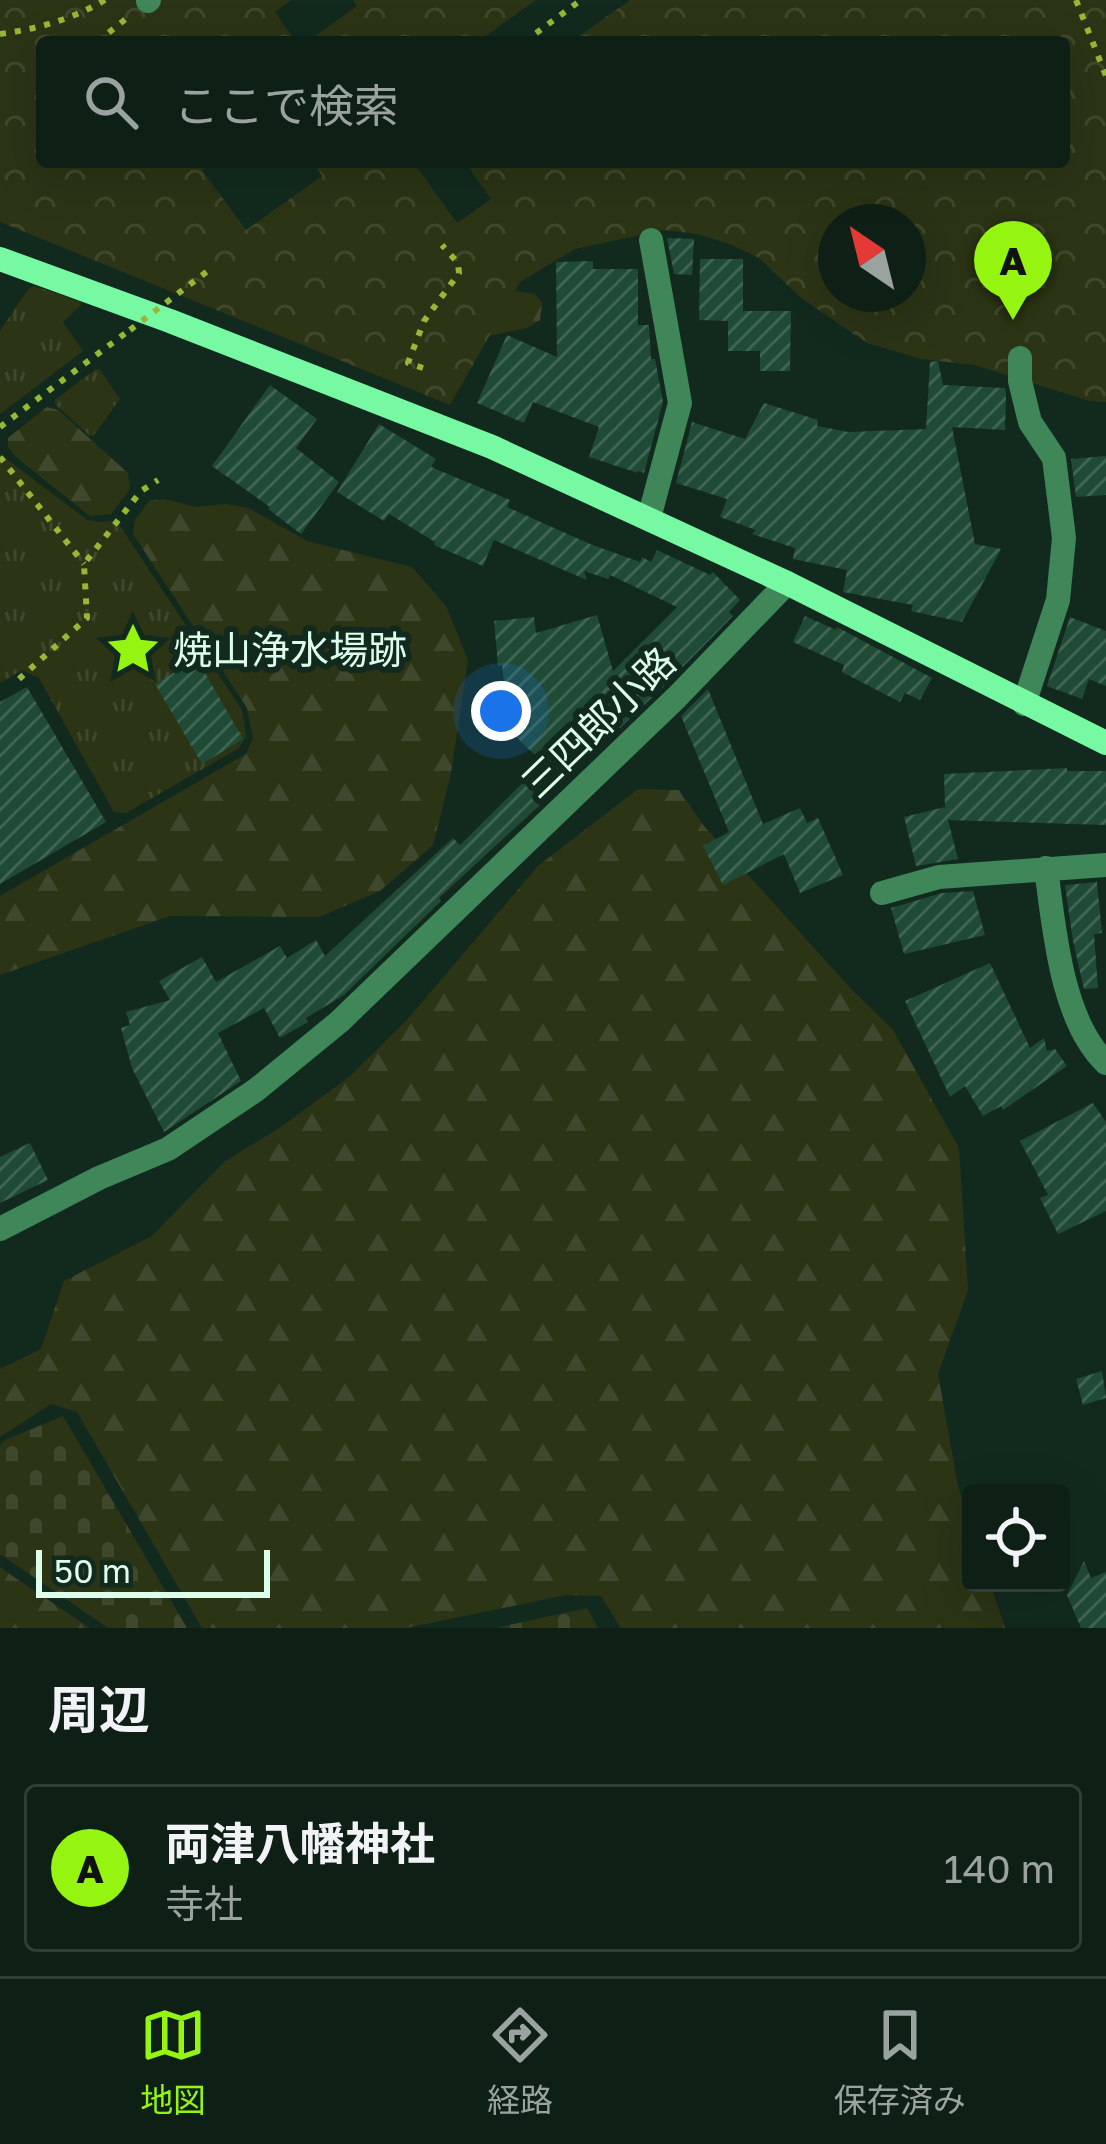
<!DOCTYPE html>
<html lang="ja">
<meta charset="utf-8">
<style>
:root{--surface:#0e2016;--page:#1c2d23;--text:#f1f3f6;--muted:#9ba3a1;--line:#2e3e35;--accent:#96f510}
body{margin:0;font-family:"Golos Text","Noto Sans JP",sans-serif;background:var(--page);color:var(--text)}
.controls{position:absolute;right:36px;bottom:36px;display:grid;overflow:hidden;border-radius:12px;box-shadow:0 12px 48px #0002}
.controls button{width:108px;height:108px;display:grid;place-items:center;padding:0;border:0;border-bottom:3px solid var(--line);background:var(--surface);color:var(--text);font:60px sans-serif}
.compass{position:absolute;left:818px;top:204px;width:108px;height:108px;border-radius:50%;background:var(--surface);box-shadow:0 12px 48px #0002;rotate:325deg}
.scale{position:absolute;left:36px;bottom:30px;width:234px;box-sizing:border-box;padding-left:12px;border:6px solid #dcfeea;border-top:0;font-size:33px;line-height:42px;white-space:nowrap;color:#dcfeea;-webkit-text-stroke:9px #122a1e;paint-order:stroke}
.you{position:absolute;left:501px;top:711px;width:42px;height:42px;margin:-30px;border:9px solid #fff;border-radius:50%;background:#1a73e8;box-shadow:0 0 0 18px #1a73e833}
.badge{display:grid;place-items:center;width:78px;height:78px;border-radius:50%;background:var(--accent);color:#111;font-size:39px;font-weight:700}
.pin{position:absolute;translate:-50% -99px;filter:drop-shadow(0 3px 6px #0008)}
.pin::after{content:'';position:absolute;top:63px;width:42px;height:36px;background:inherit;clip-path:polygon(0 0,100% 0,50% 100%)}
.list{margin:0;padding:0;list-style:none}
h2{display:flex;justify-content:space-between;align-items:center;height:156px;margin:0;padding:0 48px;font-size:51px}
h2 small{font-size:39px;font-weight:400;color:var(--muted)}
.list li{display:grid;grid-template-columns:78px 1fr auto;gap:36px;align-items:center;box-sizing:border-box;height:168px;margin:0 24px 24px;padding:0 24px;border:3px solid var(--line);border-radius:12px}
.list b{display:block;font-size:45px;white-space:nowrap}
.list p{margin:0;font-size:39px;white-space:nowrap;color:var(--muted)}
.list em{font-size:39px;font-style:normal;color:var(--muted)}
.icon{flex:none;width:66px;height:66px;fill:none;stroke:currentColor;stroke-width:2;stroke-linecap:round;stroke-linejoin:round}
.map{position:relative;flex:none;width:1106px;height:1628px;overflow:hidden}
.search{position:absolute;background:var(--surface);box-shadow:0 12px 48px #0002;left:36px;right:36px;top:36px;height:132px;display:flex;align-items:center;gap:30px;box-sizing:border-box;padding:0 42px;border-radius:12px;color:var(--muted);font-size:45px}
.sheet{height:348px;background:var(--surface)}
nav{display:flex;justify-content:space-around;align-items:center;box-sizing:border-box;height:168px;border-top:3px solid var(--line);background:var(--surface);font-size:33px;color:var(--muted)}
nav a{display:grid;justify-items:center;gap:6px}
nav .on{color:var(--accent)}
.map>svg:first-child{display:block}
.grass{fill:url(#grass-tufts)}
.forest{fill:url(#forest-firs)}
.cemetery{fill:url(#cemetery-stones)}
.park{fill:url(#park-crowns);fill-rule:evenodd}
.building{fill:url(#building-hatch)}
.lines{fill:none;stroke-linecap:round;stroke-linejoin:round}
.path{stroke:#97b836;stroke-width:6;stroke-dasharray:6 9;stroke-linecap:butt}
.street{stroke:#3f8758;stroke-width:24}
.secondary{stroke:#77f9a4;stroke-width:24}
.path-bridge{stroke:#97b836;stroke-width:6;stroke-dasharray:6 9;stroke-linecap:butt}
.labels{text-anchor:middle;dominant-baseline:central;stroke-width:12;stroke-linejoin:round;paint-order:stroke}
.poi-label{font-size:39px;fill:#dcfeea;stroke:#122a1e;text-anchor:start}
.street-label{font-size:39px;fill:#dcfeea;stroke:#122a1e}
</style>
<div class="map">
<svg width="1106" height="1628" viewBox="0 0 1106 1628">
<defs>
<pattern id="grass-tufts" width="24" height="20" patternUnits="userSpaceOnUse" patternTransform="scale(3)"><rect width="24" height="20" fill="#2b3415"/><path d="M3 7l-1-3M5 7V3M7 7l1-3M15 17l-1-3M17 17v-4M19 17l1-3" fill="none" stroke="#3f482c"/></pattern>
<pattern id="forest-firs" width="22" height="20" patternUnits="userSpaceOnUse" patternTransform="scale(3)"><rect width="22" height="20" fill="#2b3415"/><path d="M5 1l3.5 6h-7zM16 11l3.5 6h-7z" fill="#3f482c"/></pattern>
<pattern id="cemetery-stones" width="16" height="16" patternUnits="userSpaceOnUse" patternTransform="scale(3)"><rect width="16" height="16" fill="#2b3415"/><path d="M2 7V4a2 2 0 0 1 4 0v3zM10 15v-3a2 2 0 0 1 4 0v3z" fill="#3f482c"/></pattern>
<pattern id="park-crowns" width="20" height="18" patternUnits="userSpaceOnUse" patternTransform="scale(3)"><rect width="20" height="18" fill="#2b3415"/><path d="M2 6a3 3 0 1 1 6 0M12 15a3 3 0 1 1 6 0" fill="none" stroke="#3f482c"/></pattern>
<pattern id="building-hatch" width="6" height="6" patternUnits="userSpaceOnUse" patternTransform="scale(3)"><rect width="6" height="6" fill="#1f4a35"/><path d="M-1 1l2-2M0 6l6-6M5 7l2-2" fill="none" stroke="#3f6552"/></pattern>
</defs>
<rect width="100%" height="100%" fill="#122a1e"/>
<!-- grass -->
<path class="grass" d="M 35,286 L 81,302 L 81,305 L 63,322 L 83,351 L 0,414 L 0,331 L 29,288 Z
M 96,369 L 100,370 L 120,399 L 93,436 L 90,436 L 55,404 L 55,400 Z
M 0,454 L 87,520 L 102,522 L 116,520 L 242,710 L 246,737 L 239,748 L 126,813 L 114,812 L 39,678 L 22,670 L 0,683 Z"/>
<!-- forest -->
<path class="forest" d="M 473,285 L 535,294 L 542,303 L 540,320 L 527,328 L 472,339 Z
M 47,407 L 58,410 L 128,473 L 130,489 L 111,514 L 90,516 L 17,458 L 8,447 L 8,438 Z
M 164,499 L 196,507 L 225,504 L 248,508 L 307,541 L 412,567 L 446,606 L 468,660 L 451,773 L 433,845 L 380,891 L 319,917 L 170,916 L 0,975 L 0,896 L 246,754 L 253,738 L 247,708 L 133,534 L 135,520 L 149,501 Z
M 638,789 L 679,790 L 704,826 L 851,989 L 893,1030 L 959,1148 L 968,1290 L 938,1374 L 958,1486 L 971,1525 L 971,1583 L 990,1583 L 1005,1628 L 621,1628 L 601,1596 L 566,1595 L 406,1628 L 202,1628 L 77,1412 L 51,1404 L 0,1437 L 0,1369 L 41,1349 L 64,1281 L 152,1236 L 224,1162 L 281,1127 L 349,1077 L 406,1021 L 538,866 Z
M 0,1567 L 11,1575 L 90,1628 L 0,1628 Z"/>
<!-- cemetery -->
<path class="cemetery" d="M 63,1416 L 187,1628 L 108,1628 L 0,1554 L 0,1446 L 3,1441 Z
M 587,1608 L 598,1628 L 496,1628 Z"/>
<!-- park -->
<path class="park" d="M 0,0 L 291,0 L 275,12 L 296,42 L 42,42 L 42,162 L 212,162 L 202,170 L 246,230 L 322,176 L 313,162 L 413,162 L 457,223 L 491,199 L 465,162 L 1064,162 L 1064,42 L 571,42 L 630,0 L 1106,0 L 1106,402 L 1090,401 L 974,365 L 921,359 L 867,343 L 801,298 L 759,258 L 732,245 L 698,234 L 664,230 L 575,249 L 520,282 L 450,405 L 0,222 ZM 836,222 L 908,222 L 908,294 L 836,294 Z
M 353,0 L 536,0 L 477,42 L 307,42 L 357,6 Z"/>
<!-- building -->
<path class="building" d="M 667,238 L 694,239 L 692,275 L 674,274 Z
M 700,259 L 743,259 L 743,311 L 791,311 L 790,371 L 760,371 L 760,351 L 728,351 L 728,321 L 699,320 Z
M 593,261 L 593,269 L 638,269 L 638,325 L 649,325 L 651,359 L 655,359 L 663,402 L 644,473 L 638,471 L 638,473 L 589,457 L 599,427 L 533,402 L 524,423 L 477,403 L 507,335 L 557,357 L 556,262 Z
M 938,361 L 943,385 L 1005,388 L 1006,395 L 1005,430 L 952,427 L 975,544 L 1001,549 L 962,622 L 911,611 L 913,605 L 843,592 L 847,570 L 793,559 L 795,548 L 752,534 L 756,530 L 720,517 L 727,499 L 676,483 L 692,422 L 745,439 L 764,403 L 818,420 L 817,426 L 848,432 L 926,429 L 930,362 Z
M 270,385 L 317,419 L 296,448 L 339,482 L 301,534 L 268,509 L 270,507 L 212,466 Z
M 379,424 L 436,459 L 431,467 L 510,500 L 507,507 L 590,544 L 640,562 L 642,557 L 651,562 L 657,550 L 710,575 L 713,572 L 740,600 L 729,612 L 733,616 L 665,685 L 616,732 L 611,724 L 550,790 L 553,793 L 439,898 L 441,901 L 344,995 L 306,1018 L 308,1022 L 280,1038 L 264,1008 L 218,1033 L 241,1081 L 164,1132 L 132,1068 L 121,1028 L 130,1025 L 126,1012 L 170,1000 L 159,981 L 202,957 L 216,982 L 280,946 L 287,958 L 316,940 L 325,956 L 453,838 L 460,845 L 543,763 L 510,731 L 502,665 L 498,666 L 494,621 L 534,617 L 536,633 L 597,615 L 613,671 L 677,607 L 610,575 L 608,579 L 584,571 L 587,580 L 494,540 L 483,566 L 434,545 L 435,542 L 389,514 L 384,521 L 337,492 Z
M 1106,456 L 1106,495 L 1076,497 L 1071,459 Z
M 805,616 L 836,630 L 837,627 L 932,678 L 920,700 L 905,693 L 900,702 L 842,672 L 844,665 L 793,642 Z
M 1070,617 L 1106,631 L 1106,686 L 1089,679 L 1082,699 L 1047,686 Z
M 197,659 L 243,739 L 202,764 L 155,684 Z
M 27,687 L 106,822 L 0,884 L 0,702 Z
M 708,689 L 763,824 L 800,808 L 807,823 L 818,818 L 843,875 L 800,893 L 784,854 L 723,885 L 703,846 L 729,832 L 681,716 Z
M 1067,768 L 1067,771 L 1106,771 L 1106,825 L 948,820 L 958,859 L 916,866 L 904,817 L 945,807 L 944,774 Z
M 1097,882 L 1102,933 L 1094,934 L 1098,988 L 1084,989 L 1073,941 L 1065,885 Z
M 973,891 L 985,935 L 904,954 L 891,908 L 942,893 Z
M 990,963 L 1030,1048 L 1044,1038 L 1047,1051 L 1055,1049 L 1067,1066 L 1003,1110 L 1001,1106 L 983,1116 L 965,1086 L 950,1097 L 905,1001 Z
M 1093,1103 L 1106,1122 L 1106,1211 L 1058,1234 L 1040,1198 L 1048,1195 L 1020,1141 Z
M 30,1143 L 48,1180 L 0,1203 L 0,1157 Z
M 1102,1371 L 1106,1398 L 1083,1405 L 1076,1379 Z
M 1084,1561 L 1091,1578 L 1106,1572 L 1106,1628 L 1081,1628 L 1067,1595 Z"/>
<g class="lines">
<!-- path -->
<path class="path" d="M 1076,0 L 1106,76
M 0,34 C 37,29 73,19 105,0
M 97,42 L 127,18
M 524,42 L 581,0
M 423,368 L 408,363 L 424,321 L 459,273 L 458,263 L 442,245
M 0,427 L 127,332
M 0,457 L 84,564
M 19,679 L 87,618 L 84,564 L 141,491 L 158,480"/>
<!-- street -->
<path class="street" d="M 148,1 L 149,0
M 1020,358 L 1020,381 L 1030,422 L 1054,458 L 1064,538 L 1058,600 L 1024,704
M 649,518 L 680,403 L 651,240
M 1046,868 C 1054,927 1061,1020 1106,1063
M 882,893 L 939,877 L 1106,865
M 0,1229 L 99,1178 L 168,1149 L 256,1090 L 339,1022 L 677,697 L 787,583"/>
<!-- secondary -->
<path class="secondary" d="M 0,259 L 170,321 L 492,447 L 787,583 L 1106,743"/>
<!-- path-bridge -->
<path class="path-bridge" d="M 130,330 L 209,270"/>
</g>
<!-- icons -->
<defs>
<symbol id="sight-bare" viewBox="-9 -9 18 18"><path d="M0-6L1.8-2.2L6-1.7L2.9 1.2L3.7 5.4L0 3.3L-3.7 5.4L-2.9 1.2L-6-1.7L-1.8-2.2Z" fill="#96f510" stroke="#122a1e" stroke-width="2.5" paint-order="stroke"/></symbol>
</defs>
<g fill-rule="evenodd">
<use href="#sight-bare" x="95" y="611" width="76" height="76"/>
</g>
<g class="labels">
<!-- poi labels -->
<g class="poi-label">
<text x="173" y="649">焼山浄水場跡</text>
</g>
<!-- street labels -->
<g class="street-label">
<text transform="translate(598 722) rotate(-44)">三四郎小路</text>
</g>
</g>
</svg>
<div class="controls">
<button><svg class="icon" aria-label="locate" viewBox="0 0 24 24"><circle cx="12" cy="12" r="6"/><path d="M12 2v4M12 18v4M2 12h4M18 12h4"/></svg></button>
</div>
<svg class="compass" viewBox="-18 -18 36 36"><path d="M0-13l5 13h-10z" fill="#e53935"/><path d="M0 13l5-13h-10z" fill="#9ba3a1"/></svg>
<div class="scale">50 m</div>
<div class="you"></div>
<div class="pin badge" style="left:1013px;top:320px">A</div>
<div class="search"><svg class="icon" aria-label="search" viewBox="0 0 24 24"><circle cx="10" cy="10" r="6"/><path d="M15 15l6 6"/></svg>ここで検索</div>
</div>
<section class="sheet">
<h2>周辺<small></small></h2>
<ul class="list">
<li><span class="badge">A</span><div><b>両津八幡神社</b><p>寺社</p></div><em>140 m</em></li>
</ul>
</section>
<nav>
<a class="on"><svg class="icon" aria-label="map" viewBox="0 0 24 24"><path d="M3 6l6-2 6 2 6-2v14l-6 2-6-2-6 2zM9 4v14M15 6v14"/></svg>地図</a>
<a><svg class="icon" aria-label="directions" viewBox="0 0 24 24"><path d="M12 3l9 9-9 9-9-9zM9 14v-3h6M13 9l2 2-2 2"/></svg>経路</a>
<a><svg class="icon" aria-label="saved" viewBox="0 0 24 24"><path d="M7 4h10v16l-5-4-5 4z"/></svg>保存済み</a>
</nav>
